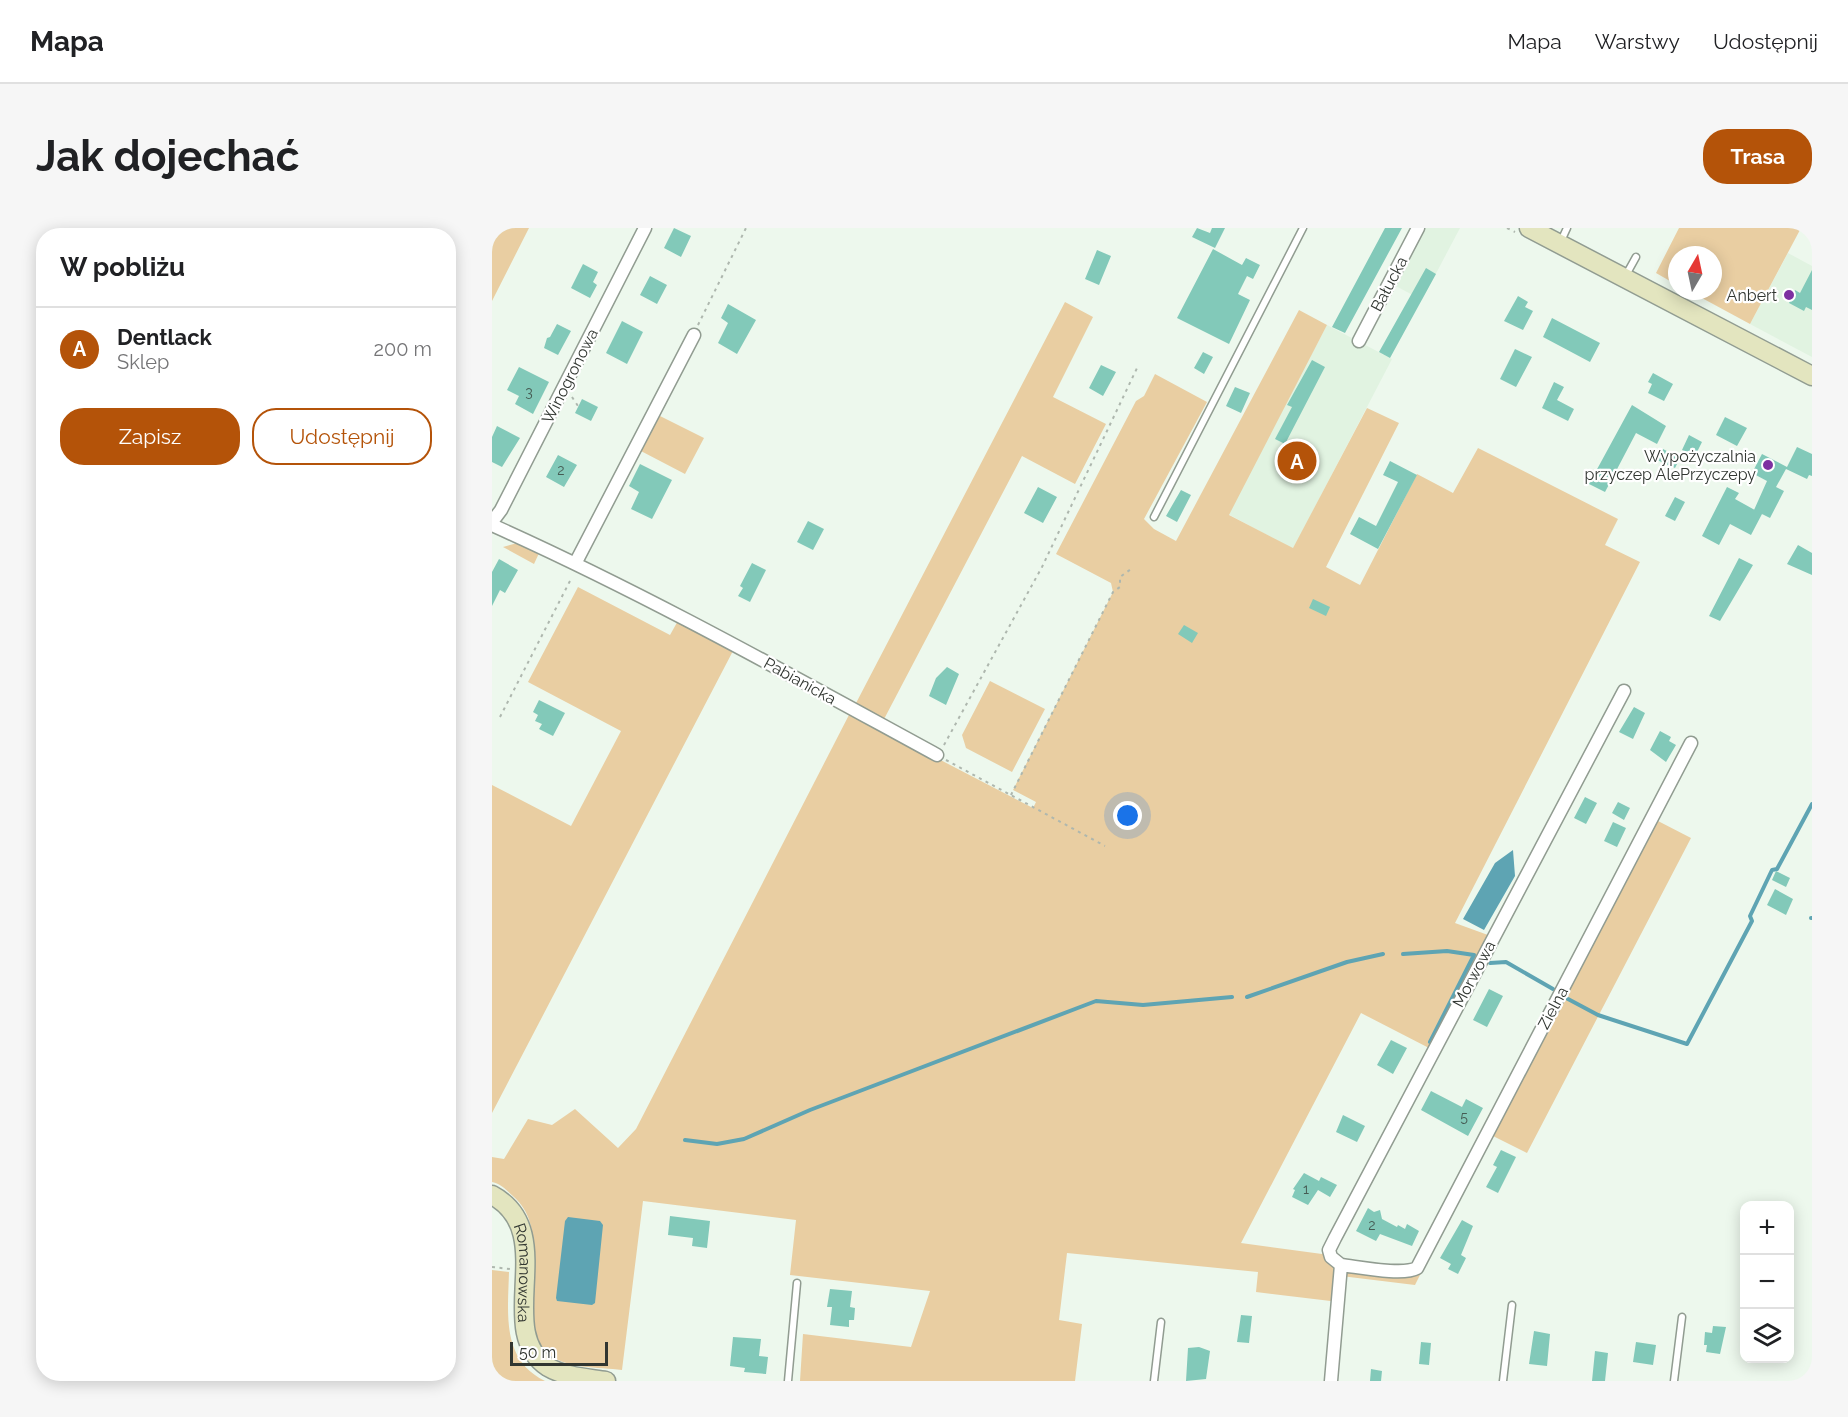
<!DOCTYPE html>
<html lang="pl">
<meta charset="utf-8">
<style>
:root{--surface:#fff;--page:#f6f6f6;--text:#202124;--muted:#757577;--line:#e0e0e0;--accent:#b45309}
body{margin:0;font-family:Raleway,sans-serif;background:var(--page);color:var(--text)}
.controls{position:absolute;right:18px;bottom:18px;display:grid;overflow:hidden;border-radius:12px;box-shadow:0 3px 15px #0003}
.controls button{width:54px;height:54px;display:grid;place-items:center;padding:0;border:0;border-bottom:2px solid var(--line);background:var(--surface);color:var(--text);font:30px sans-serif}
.compass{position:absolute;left:1176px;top:18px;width:54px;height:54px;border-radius:50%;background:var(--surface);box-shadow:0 3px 15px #0003;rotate:9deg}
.scale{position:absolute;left:18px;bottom:15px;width:98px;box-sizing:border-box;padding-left:6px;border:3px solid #313631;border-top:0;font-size:16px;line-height:21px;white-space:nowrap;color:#313631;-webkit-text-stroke:4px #fff;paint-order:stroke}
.you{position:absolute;left:636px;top:588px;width:21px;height:21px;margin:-15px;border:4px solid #fff;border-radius:50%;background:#1a73e8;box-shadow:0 0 0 9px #1a73e833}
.badge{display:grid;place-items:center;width:39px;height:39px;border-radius:50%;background:var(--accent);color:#fff;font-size:20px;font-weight:700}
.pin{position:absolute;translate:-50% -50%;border:3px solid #fff;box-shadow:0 2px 6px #0006}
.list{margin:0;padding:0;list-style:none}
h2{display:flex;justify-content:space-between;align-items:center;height:78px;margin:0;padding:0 24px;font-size:26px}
h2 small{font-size:20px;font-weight:400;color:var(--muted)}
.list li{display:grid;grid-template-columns:39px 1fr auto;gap:18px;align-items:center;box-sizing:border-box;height:84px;padding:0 24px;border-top:2px solid var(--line)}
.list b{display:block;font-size:22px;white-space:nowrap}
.list p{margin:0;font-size:20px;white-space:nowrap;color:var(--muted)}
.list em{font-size:20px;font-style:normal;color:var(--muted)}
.actions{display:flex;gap:12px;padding:18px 24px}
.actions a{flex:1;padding:14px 0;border:2px solid var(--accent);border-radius:24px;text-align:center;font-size:21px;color:var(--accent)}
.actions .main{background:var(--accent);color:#fff}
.icon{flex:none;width:33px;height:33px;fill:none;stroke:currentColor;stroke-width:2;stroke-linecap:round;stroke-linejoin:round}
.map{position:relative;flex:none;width:1320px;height:1153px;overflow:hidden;border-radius:24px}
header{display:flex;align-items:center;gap:36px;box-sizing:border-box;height:84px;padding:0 30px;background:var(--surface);border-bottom:2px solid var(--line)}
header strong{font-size:28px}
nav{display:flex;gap:33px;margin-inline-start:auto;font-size:21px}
.intro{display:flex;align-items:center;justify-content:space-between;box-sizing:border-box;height:144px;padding:0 36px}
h1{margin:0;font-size:42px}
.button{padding:15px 27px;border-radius:24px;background:var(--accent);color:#fff;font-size:21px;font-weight:700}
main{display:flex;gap:36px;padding:0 36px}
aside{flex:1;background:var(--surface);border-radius:24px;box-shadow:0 3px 15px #0003}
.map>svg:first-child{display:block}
.built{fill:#e1f3e1}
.green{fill:#e9cea2}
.water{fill:#5ea4b3}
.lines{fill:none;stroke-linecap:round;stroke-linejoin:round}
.stream{stroke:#5ea4b3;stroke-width:4}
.building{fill:#82c9b9}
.lane-casing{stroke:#919c91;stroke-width:9}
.street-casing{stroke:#919c91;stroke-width:15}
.secondary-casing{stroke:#919c91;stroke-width:21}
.path{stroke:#aeb7ae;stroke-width:2;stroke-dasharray:3 4.5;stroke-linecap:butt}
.lane{stroke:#fff;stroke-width:6}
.street{stroke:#fff;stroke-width:12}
.secondary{stroke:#e3e5bf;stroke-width:18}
.poi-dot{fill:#7d30a1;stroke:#fff;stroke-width:2}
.labels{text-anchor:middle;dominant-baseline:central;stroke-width:4.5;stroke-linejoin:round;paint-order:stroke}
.number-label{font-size:14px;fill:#455b53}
.street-label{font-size:16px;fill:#313631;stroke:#fff}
.poi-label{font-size:16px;fill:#313631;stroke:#fff;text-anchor:end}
</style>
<header>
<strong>Mapa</strong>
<nav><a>Mapa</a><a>Warstwy</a><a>Udostępnij</a></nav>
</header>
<div class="intro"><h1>Jak dojechać</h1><a class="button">Trasa</a></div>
<main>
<aside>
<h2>W pobliżu<small></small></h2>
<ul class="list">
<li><span class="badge">A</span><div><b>Dentlack</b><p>Sklep</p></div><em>200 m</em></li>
</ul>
<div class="actions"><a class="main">Zapisz</a><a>Udostępnij</a></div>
</aside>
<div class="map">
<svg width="1320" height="1153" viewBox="0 0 1320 1153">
<rect width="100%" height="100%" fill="#edf8ed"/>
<!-- built -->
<path class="built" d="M 930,0 L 968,0 L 930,72 L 900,56 Z
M 1296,25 L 1320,38 L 1320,129 L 1258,96 Z
M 835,97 L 900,131 L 801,321 L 736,286 Z"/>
<!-- green -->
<path class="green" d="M 0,0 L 37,0 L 0,73 Z
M 1187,0 L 1309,0 L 1258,96 L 1197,63 L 1221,63 L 1221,27 L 1185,27 L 1185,57 L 1164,45 Z
M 573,74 L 601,89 L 561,169 L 614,196 L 583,256 L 530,228 L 390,495 L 362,479 Z
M 807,82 L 835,97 L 737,287 L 801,320 L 875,180 L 907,195 L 834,339 L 868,357 L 925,246 L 961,265 L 986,220 L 1126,291 L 1113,317 L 1148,334 L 963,695 L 996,707 L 937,820 L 869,785 L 749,1015 L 830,1026 L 834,1018 L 844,1034 L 931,1041 L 923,1057 L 849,1048 L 847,1074 L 764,1064 L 766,1044 L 575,1025 L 567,1092 L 590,1096 L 583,1153 L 308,1153 L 311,1106 L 419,1119 L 438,1063 L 298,1047 L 304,992 L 151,973 L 130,1142 C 107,1139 73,1141 55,1125 C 14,1088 67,1010 22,969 C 15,963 10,956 0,954 L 0,929 L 12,931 L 36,891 L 60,897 L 83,881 L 126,920 L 144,901 L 358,485 L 541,580 L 544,574 L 521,562 L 621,364 L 619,355 L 564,326 L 644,173 L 652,168 L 663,146 L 715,174 L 652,291 L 662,301 L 684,313 Z
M 166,187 L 212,210 L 193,246 L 147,222 Z
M 29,314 L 48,323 L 42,336 L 11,319 Z
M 86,359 L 178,407 L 187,391 L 242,421 L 0,885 L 0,557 L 79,598 L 129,503 L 36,454 Z
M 498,453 L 553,481 L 520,544 L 474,520 L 470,507 Z
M 1166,593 L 1199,610 L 1035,925 L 1001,908 Z
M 0,1042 L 17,1044 C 16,1085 9,1132 53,1153 L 0,1153 Z"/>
<!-- water -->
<path class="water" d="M 1021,622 L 1023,648 L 992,702 L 971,691 L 1003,635 Z
M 76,989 L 108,993 L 111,997 L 103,1075 L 100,1077 L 65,1073 L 64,1070 L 73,993 Z"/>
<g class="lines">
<!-- stream -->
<path class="stream" d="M 1319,690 L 1320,690
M 911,726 L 955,723 L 982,727 L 938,814
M 998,735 L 1014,734 L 1061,761
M 755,769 L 855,734 L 891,726
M 1076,771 L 1106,787 L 1195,816 L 1260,693 L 1258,688 L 1280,642 L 1285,641 L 1320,576
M 193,912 L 225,916 L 252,911 L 318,882 L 604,773 L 651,777 L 740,769"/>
</g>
<!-- building -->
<path class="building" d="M 182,0 L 199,8 L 189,29 L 172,20 Z
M 705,0 L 718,5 L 720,0 L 733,0 L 723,20 L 700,9 Z
M 893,0 L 910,0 L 853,105 L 840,99 Z
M 721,21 L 750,37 L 754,30 L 768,37 L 761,51 L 755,48 L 746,66 L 758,72 L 737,116 L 685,90 Z
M 605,22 L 619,28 L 607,57 L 593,51 Z
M 91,36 L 106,44 L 101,54 L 105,57 L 98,70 L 79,60 Z
M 934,40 L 944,46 L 898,130 L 887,124 Z
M 1320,42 L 1320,82 L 1314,79 L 1312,83 L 1297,75 L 1303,62 L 1308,65 Z
M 158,48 L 175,57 L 165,76 L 148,67 Z
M 1026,68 L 1036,74 L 1033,79 L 1041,83 L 1031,102 L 1012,93 Z
M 236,76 L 264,92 L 245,126 L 226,115 L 236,95 L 229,90 Z
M 1060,90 L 1108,115 L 1098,134 L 1051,109 Z
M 130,93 L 151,104 L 135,136 L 114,125 Z
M 65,96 L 79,103 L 66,127 L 52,120 L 55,110 L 58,109 Z
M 1023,121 L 1040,129 L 1024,159 L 1008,151 Z
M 711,124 L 721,129 L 712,146 L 702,140 Z
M 820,132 L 833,139 L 793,216 L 783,211 L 800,179 L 795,177 Z
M 609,137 L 624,144 L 611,168 L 597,160 Z
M 27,139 L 57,154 L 41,186 L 23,176 L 27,168 L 15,162 Z
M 1161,145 L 1181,156 L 1172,173 L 1156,165 L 1160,156 L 1156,154 Z
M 1062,154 L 1072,159 L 1065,172 L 1082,181 L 1076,193 L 1050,180 Z
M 743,159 L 758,165 L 749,185 L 734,178 Z
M 90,171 L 106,179 L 99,193 L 83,185 Z
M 1140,177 L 1174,198 L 1165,216 L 1144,205 L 1113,264 L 1097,256 Z
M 1233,189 L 1255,200 L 1245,218 L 1224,207 Z
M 5,198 L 28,210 L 10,239 L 0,234 L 0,209 Z
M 1197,207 L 1210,214 L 1203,228 L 1190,222 Z
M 1305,219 L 1320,226 L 1320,248 L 1317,247 L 1315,251 L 1294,241 L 1284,259 L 1292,263 L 1278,290 L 1262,282 L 1275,253 L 1260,245 L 1270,226 L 1295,239 Z
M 1171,221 L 1188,230 L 1183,240 L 1165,232 Z
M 66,227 L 85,237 L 72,259 L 54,249 Z
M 898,233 L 925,247 L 886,321 L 858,306 L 867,289 L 884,298 L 906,254 L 891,247 Z
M 148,236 L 180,252 L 160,291 L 139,281 L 147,264 L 137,258 Z
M 546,259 L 565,269 L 551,295 L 532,285 Z
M 1235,259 L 1247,265 L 1243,271 L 1270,286 L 1259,307 L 1238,296 L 1227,317 L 1210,308 Z
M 689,262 L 699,267 L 685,294 L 674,288 Z
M 1183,269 L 1193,274 L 1183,293 L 1173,288 Z
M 316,293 L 332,301 L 321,322 L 305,314 Z
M 1306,317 L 1320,325 L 1320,347 L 1295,336 Z
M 1247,330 L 1261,337 L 1228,393 L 1217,388 Z
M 7,331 L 26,342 L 13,365 L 8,362 L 0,378 L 0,344 Z
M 260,335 L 274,342 L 258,374 L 246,368 L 251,360 L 248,358 Z
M 821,371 L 838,379 L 834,388 L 817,380 Z
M 692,397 L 706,405 L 700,415 L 686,406 Z
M 455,439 L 467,446 L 454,477 L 437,468 L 444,450 Z
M 47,472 L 73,485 L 61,508 L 47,501 L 50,496 L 43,493 L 46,487 L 41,484 Z
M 1142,479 L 1153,485 L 1141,511 L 1127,504 Z
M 1168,503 L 1179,509 L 1177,513 L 1184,517 L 1174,534 L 1158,522 Z
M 1093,569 L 1105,575 L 1094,596 L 1082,590 Z
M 1126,574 L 1138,580 L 1132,592 L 1120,585 Z
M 1121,594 L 1134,600 L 1125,619 L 1112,613 Z
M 1284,643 L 1298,650 L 1294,659 L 1280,652 Z
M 1283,661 L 1301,671 L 1294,687 L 1275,677 Z
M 997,761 L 1011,768 L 995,799 L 981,792 Z
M 899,812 L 915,820 L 901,846 L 885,837 Z
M 939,863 L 970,879 L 974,871 L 991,880 L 976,908 L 929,882 Z
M 851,887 L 873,898 L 865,914 L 844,904 Z
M 1009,922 L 1024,929 L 1006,965 L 994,959 L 1005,939 L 1001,937 Z
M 812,945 L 827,953 L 829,949 L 845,957 L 838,969 L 826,962 L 816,977 L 800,969 L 803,962 L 801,961 Z
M 876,980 L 882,984 L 888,982 L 890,991 L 905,999 L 906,997 L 913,1001 L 915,996 L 927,1003 L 920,1018 L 888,1006 L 884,1013 L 864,1003 Z
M 178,988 L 218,993 L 215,1020 L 200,1018 L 201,1010 L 176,1007 Z
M 970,992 L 981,998 L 969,1027 L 974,1030 L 966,1046 L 956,1041 L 959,1036 L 948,1030 Z
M 338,1061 L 360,1063 L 358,1079 L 363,1080 L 362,1092 L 357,1092 L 357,1099 L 338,1097 L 340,1079 L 335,1079 Z
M 749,1087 L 760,1088 L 757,1115 L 745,1114 Z
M 1221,1098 L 1234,1099 L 1228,1126 L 1214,1124 L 1215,1117 L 1212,1117 L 1213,1104 L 1220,1105 Z
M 1042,1103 L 1058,1106 L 1055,1138 L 1037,1136 Z
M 241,1109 L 269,1111 L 267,1128 L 276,1129 L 274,1146 L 252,1144 L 253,1140 L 238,1138 Z
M 929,1114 L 939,1115 L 937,1137 L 927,1136 Z
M 1144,1114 L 1164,1117 L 1161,1137 L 1141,1134 Z
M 707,1119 L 718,1123 L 714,1151 L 694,1153 L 696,1120 Z
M 1103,1123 L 1116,1125 L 1113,1153 L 1100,1153 Z
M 879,1141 L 890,1143 L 889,1153 L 878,1153 Z"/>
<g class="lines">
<defs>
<path id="lane" d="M 1069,13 L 1075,0
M 1134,47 L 1144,29
M 662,289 L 811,0
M 296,1153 L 305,1055
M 662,1153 L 669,1094
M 1011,1153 L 1020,1077
M 1182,1153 L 1190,1089"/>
<path id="street" d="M 867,113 L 926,0
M 0,294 L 9,282 L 153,0
M 0,297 C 152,365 298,447 445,527
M 84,334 L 202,107
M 1132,463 L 843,1010 L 837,1022 L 839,1029 L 849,1037 C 867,1039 911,1048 925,1040 L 1199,515
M 839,1153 L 849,1037"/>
<g id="secondary">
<path d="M 1037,0 L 1320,148"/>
<path id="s1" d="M 0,967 C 69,1004 0,1102 56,1139 C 73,1149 95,1150 114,1153"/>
</g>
</defs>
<!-- lane casing -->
<use href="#lane" class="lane-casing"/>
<!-- street casing -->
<use href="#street" class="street-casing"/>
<!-- secondary casing -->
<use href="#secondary" class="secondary-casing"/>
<!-- path -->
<path class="path" d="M 1015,0 L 1023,4
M 206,97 L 254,0
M 80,169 L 86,178
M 8,489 L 80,349
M 452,517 L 550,339 L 646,138
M 454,532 L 613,618
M 519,567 L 621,364 L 628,359 L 628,349 L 639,341
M 0,1039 L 18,1041"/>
<!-- lane -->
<use href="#lane" class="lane"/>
<!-- street -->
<use href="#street" class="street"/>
<!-- secondary -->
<use href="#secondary" class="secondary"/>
</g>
<!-- markers -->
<g class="poi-dot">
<circle cx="1297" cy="67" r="6"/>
<circle cx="1276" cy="237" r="6"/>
</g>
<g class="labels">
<!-- number labels -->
<g class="number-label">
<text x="37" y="164">3</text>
<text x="69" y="242">2</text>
<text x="972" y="889">5</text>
<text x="814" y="961">1</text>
<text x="880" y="997">2</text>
</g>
<!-- street labels -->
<g class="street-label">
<text transform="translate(897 56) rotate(-62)">Bałucka</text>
<text transform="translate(78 148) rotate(-63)">Winogronowa</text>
<text transform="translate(308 453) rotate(29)">Pabianicka</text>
<text transform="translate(982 746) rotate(-62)">Morwowa</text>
<text transform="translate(1061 780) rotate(-62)">Zielna</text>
<text stroke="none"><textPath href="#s1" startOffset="90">Romanowska</textPath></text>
</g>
<!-- poi labels -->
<g class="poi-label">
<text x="1285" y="67">Anbert</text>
<text x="1264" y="228">Wypożyczalnia<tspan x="1264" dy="18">przyczep AlePrzyczepy</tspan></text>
</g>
</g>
</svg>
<div class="controls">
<button>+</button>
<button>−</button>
<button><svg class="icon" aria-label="layers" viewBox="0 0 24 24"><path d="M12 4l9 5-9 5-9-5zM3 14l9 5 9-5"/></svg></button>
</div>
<svg class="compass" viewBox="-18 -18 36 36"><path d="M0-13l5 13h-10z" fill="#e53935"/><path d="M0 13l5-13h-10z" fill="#757577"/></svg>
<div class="scale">50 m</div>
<div class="you"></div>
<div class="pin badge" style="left:805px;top:233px">A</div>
</div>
</main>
